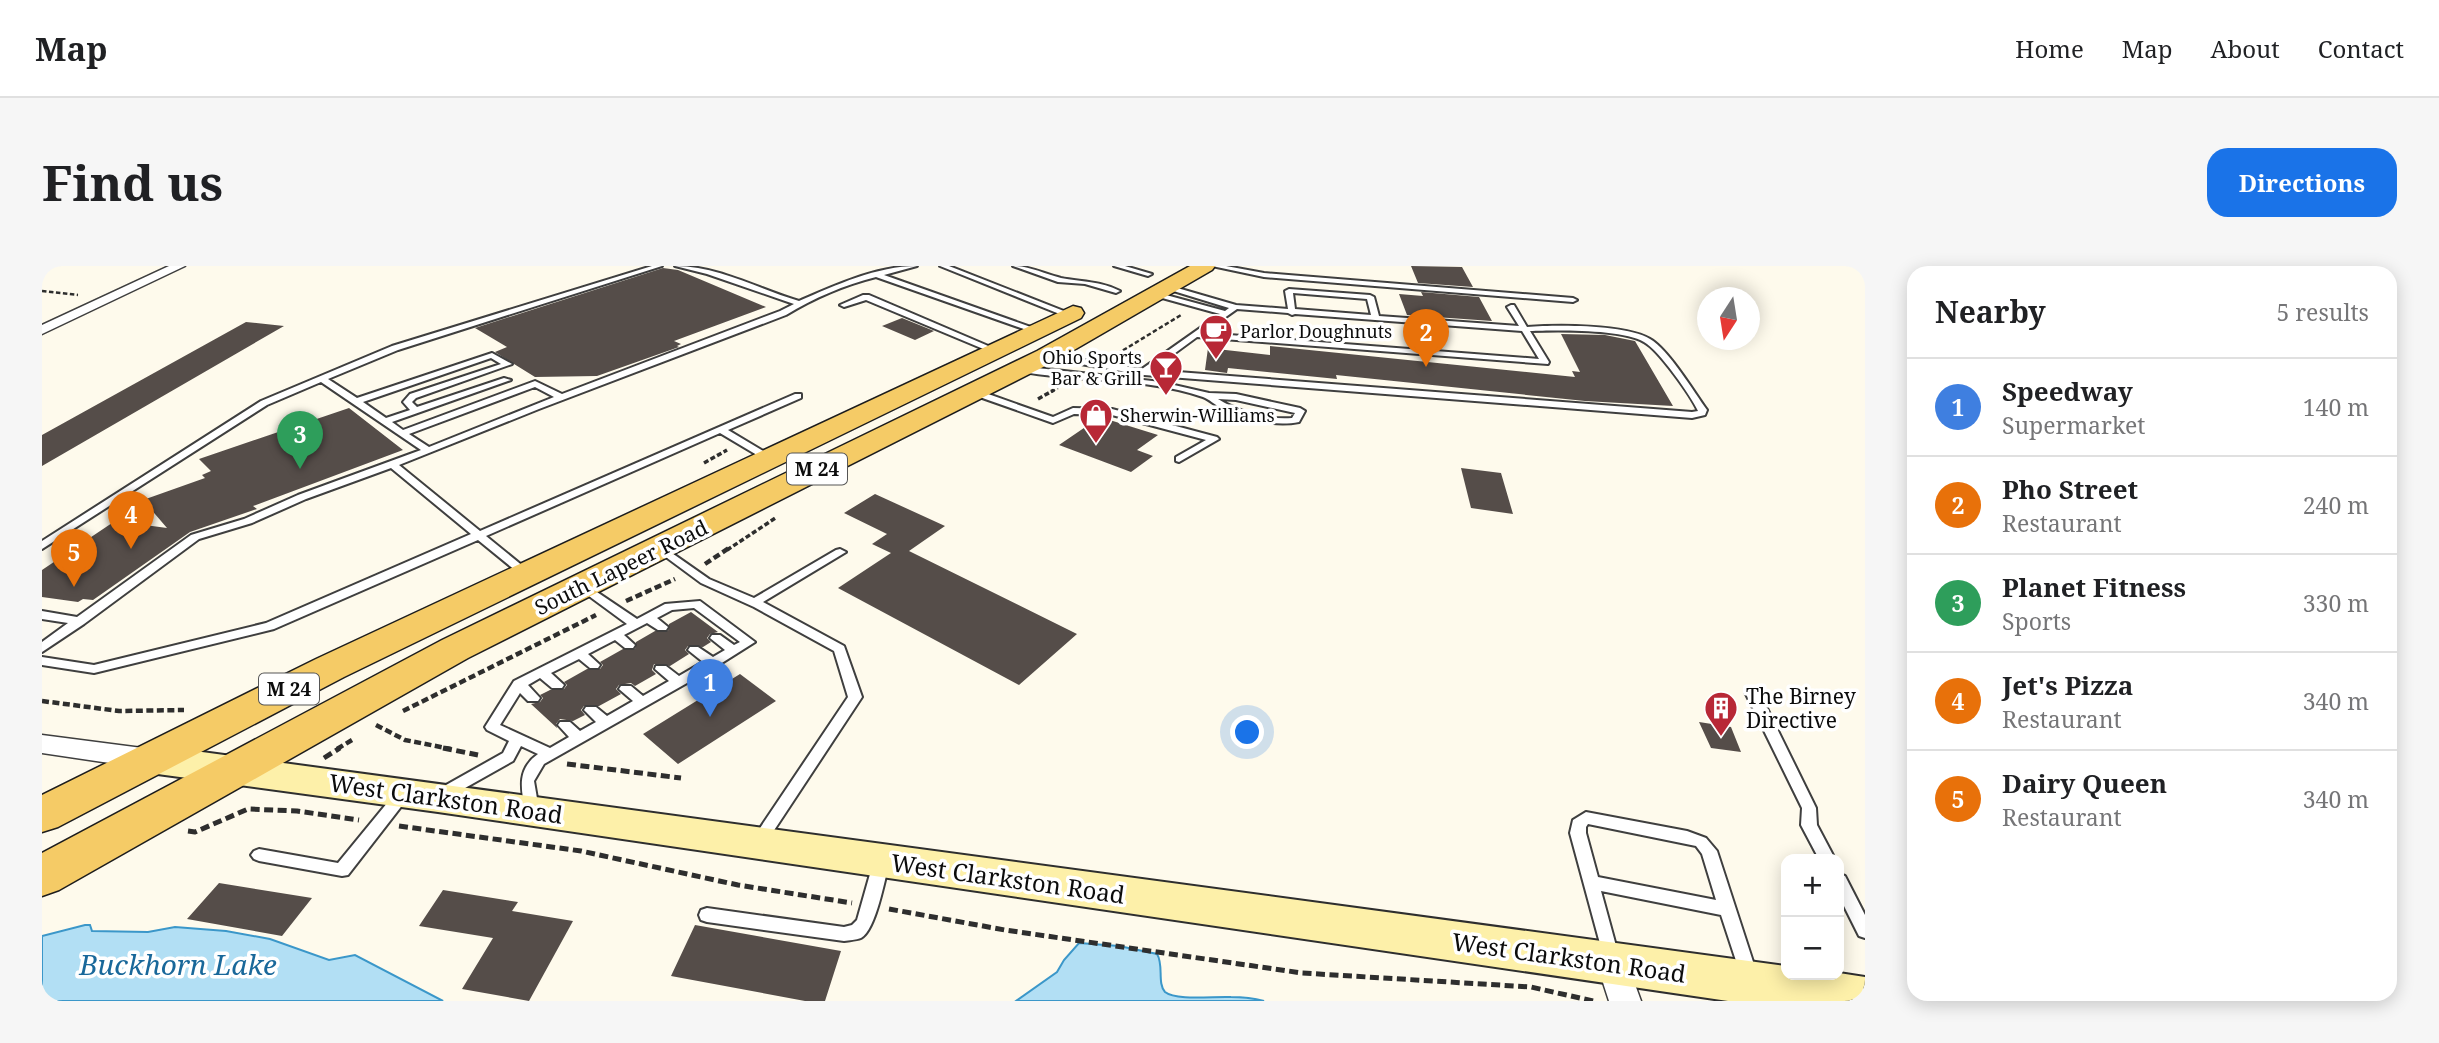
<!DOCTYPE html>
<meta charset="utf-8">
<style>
:root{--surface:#fff;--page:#f6f6f6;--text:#202124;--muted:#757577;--line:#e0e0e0;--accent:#1a73e8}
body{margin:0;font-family:"Noto Serif",serif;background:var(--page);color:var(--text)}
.controls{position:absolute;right:21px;bottom:21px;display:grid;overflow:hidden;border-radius:14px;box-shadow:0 4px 18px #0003}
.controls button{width:63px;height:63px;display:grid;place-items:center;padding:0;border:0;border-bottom:2px solid var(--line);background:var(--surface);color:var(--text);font:35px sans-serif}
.compass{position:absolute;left:1655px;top:21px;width:63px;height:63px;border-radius:50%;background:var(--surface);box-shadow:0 4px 18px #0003;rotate:192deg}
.you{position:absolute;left:1206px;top:467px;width:24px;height:24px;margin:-18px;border:5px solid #fff;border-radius:50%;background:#1a73e8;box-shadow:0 0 0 10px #1a73e833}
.badge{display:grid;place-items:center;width:46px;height:46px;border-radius:50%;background:var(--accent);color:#fff;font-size:23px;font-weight:700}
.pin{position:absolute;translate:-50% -58px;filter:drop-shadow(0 2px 4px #0008)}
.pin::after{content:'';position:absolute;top:37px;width:24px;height:21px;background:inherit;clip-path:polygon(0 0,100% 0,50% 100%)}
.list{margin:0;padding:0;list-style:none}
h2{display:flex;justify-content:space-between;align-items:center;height:91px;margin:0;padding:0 28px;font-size:30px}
h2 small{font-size:23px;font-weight:400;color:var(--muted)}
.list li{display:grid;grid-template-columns:46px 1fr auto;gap:21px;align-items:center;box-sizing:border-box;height:98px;padding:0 28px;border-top:2px solid var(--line)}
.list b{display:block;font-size:26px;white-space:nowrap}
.list p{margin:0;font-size:23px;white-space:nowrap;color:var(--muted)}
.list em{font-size:23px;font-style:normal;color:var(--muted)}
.map{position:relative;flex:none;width:1823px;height:735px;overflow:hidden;border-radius:21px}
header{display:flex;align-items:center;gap:42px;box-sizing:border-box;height:98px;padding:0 35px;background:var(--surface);border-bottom:2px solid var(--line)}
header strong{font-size:33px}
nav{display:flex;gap:38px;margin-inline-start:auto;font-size:24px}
.intro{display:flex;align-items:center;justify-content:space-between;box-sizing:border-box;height:168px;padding:0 42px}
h1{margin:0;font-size:49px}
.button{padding:18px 32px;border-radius:21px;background:var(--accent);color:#fff;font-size:24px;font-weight:700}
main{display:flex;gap:42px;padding:0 42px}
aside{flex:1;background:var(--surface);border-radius:21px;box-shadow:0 4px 18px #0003}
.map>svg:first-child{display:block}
.water{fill:#b2dff4;stroke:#3b97c9;stroke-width:2}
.building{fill:#554d49}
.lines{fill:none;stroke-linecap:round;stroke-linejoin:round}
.lane-casing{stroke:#3f3f3f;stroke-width:4}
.street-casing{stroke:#3f3f3f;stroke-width:3}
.secondary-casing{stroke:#2e2e2e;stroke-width:4}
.primary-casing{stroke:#1d1d1d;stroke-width:3}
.path-far3{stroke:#2e2e2e;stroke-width:2.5;stroke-dasharray:4.5 2.5;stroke-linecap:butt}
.path-far2{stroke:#2e2e2e;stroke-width:3.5;stroke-dasharray:5 2.5;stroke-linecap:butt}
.path-far1{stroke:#2e2e2e;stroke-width:4.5;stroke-dasharray:7 3.5;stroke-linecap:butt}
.path{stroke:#2e2e2e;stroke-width:5;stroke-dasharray:9 4.5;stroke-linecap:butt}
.lane{fill:#fff;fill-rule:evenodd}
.street{fill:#fff;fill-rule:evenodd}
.secondary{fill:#fdf0a9;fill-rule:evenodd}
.primary{fill:#f5cb66;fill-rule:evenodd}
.labels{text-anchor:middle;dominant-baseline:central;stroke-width:7;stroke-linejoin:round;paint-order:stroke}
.far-poi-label{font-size:18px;fill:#0c0c0c;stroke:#fff;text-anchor:start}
.shield{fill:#fff;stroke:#555;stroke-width:2}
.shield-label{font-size:19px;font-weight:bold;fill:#0c0c0c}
.street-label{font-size:21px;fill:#0c0c0c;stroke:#fff}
.poi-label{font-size:21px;fill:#0c0c0c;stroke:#fff;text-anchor:start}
.near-street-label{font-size:24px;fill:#0c0c0c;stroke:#fff}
.near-water-label{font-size:28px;font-style:italic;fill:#19689a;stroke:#fff}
</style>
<header>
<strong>Map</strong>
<nav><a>Home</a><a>Map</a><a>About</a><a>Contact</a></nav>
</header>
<div class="intro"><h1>Find us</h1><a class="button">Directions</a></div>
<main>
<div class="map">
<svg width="1823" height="735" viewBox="0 0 1823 735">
<rect width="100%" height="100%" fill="#fefaec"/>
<!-- water -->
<path class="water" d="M 43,659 L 48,659 L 50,665 L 106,666 L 133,661 L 184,665 L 228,673 L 287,694 L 313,689 L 401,735 L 0,735 L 0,670 Z
M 1037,677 L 1077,680 L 1115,688 C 1122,699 1115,717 1123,726 C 1134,735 1173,730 1189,731 C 1200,731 1211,732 1222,735 L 974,735 L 1015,706 L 1022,694 Z"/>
<!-- building -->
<path class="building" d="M 1369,0 L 1420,1 L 1431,21 L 1376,17 Z
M 621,2 L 636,4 L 724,41 L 632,75 L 639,78 L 635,80 L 637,81 L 555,110 L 493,111 L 453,86 L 465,81 L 433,62 Z
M 1379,26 L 1437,31 L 1450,55 L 1365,49 L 1357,28 L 1381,30 Z
M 860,52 L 892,65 L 873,74 L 840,60 Z
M 204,56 L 242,60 L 0,200 L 0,169 Z
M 1519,68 L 1563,69 L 1593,75 L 1631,140 L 1543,135 L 1294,109 L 1295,113 L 1186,102 L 1185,107 L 1163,104 L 1166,82 L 1228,89 L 1228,80 L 1533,111 L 1530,105 L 1538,106 Z
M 307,142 L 361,184 L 211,240 L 215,243 L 148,266 L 51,334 L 41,333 L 36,336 L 0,331 L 0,304 L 73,255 L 125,262 L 101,234 L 163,212 L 160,209 L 169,205 L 157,193 Z
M 1058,151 L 1116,169 L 1095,184 L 1111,190 L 1089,206 L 1017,179 Z
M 1419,202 L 1459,207 L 1471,248 L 1429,242 Z
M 833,228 L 903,260 L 867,285 L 1035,368 L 977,419 L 796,322 L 849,287 L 830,278 L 845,268 L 802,247 Z
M 649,346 L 676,366 L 668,368 L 665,372 L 669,376 L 661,381 L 646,380 L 643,384 L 647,388 L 628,400 L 612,398 L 610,404 L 614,408 L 593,420 L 589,417 L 577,419 L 574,423 L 579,428 L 557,440 L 542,440 L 539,444 L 543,449 L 531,455 L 518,453 L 514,458 L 515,462 L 489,438 L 498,436 L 501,432 L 498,429 L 508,424 L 522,423 L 525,419 L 522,416 L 545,403 L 558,403 L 561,399 L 558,396 L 581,383 L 593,383 L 594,376 L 613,365 L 626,365 L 627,358 Z
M 698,408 L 734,435 L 636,498 L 601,468 Z
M 1657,456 L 1689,461 L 1699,486 L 1669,482 Z
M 177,617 L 270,632 L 240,670 L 145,653 Z
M 401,624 L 476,636 L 470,645 L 531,655 L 487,735 L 420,723 L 451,672 L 377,660 Z
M 653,659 L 799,685 L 783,735 L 763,735 L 629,710 Z"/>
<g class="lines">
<defs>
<path id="lane" d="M 610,0 L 620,0 L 356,84 L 286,113 L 315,132 L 450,87 L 470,98 L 374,132 L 370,136 L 375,141 L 462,112 L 469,114 L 350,156 L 361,164 L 493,115 L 520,128 L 738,45 L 752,38 L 665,8 L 633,0 C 677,0 716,23 757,35 C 794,19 835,0 875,0 L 842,9 L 1000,65 L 993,67 L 834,11 C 802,19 772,32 744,49 L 497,143 L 357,199 L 438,265 L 753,128 L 759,128 L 759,132 L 686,164 L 731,191 L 731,195 L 725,195 L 678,167 L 444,270 L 487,305 L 489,307 L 487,309 L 479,309 L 436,274 L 232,363 L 52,407 L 0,399 L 0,391 L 52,399 L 224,357 L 429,268 L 349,202 L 264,233 L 210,257 L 157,273 L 42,358 L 0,386 L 0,376 L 26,357 L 0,353 L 0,345 L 35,351 L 149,269 L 202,253 L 256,229 L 379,184 L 279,116 L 225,139 L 0,283 L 0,275 L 219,135 L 350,80 ZM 449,92 L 459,98 L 368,128 L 361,136 L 368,144 L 344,152 L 321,136 ZM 493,121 L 512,131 L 387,181 L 367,168 Z
M 898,0 L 907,0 L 1032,49 L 1025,51 Z
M 971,0 C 988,0 1002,8 1019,12 C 1039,16 1059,15 1078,25 L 1074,27 L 1043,18 L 1016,16 Z
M 1072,0 L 1083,0 L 1110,8 L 1106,10 Z
M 1170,0 L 1184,0 L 1222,7 L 1531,32 L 1535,34 L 1531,36 L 1222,11 Z
M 1125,19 L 1194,39 L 1246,43 L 1243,25 L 1247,23 L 1328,29 L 1332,31 L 1337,50 L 1477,60 L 1465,41 L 1469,39 L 1472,39 L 1485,61 C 1514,59 1583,58 1608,73 C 1626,83 1652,126 1665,144 L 1663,149 L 1650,152 L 1102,109 L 1004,92 L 1000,90 L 1004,88 L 1100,103 L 1178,48 L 1113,30 L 1113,26 L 1183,45 L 1187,42 L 1125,23 ZM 1251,27 L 1325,33 L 1329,49 L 1253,43 ZM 1195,43 L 1246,47 L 1250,49 L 1253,48 L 1480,65 L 1497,93 L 1161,67 ZM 1488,65 C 1514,64 1581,63 1602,76 C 1617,84 1649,130 1656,145 L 1650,146 L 1110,104 L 1155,71 L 1506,98 L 1507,96 Z
M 821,29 L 827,29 L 958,85 L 951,87 L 824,34 L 802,41 L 798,39 Z
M 978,100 L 1119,116 L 1167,127 L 1194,128 L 1258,142 L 1263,145 L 1257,156 C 1232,161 1202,153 1179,142 C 1173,139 1167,133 1161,131 C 1102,111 1036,116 975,105 L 975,101 ZM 1176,133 L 1194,134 L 1253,147 L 1250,152 C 1225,154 1197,146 1176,133 Z
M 932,123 L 1011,151 L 1031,142 L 1070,143 L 1175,171 L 1177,173 L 1137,196 L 1134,195 L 1134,191 L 1164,174 L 1070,149 L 1032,148 L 1011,157 L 929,128 L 929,124 Z
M 617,278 L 667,313 L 712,332 L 794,284 L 798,283 L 804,286 L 721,336 L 802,380 L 820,431 L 723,578 L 718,580 L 713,578 L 710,574 L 806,431 L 792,385 L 712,341 L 659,317 L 613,283 L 612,281 L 613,279 Z
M 540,316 L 595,353 L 623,338 L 658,335 L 713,376 L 675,400 L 502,498 L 492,515 L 497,544 L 495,548 L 490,550 L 485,548 L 483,544 C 479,522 475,503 496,488 L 479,480 L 471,495 L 407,531 L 402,533 L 397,531 L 395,527 L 397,523 L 461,487 L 467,475 L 445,464 L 443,461 L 472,415 L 585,358 L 536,322 L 534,320 ZM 652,342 L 698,376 L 692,379 L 678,369 L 670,369 L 668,372 L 683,384 L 671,391 L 656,381 L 648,381 L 646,384 L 661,396 L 637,410 L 624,400 L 614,400 L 613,403 L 627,415 L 601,430 L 589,420 L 579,420 L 577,423 L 591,435 L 565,450 L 554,441 L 544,441 L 542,444 L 554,456 L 538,465 L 528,456 L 518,456 L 516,459 L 527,471 L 508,482 L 458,459 L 478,427 L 486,435 L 496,435 L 498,432 L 486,419 L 498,412 L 510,422 L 520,422 L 522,419 L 509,407 L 537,393 L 548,402 L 556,402 L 558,399 L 546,388 L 573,374 L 583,382 L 591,382 L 593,379 L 582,369 L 605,357 L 616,364 L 624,364 L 626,361 L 615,352 L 630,344 Z
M 1710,421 L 1715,423 L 1717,426 L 1774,542 L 1775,559 L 1793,593 L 1777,593 L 1759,559 L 1760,542 L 1703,426 L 1705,423 Z
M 360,523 L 365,525 L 367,529 L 365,533 L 306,609 L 300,610 L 217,595 L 212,593 L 209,589 L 212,585 L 217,583 L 296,597 L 355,525 Z
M 1544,546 L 1645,565 L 1664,572 L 1675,585 L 1715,708 L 1712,713 L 1706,716 L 1700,713 L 1679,649 L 1559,625 L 1577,691 L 1575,696 L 1569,699 L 1563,696 L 1528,567 L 1531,554 ZM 1546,558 L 1654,580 L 1660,588 L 1674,634 L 1556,611 L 1544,567 L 1544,561 Z
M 840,588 L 845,590 L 848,594 C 843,611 834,664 819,672 C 814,674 807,674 802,675 L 665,656 L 659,654 L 657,649 L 659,644 L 665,642 L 802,661 L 810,659 L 815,654 L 832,594 L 835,590 Z
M 1797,608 L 1803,610 L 1823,649 L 1823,672 L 1817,670 L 1797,630 Z"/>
<path id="street" d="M 127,0 L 143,0 L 0,68 L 0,59 Z
M 0,469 L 108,483 L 117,486 L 121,493 L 117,500 L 108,503 L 0,487 Z
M 1571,684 L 1582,688 L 1599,735 L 1567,735 L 1555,698 L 1560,688 Z"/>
<path id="secondary" d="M 108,479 L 1744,700 L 1744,709 L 1797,707 L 1823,711 L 1823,735 L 1686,735 L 396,546 L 108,507 L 94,503 L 89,493 L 94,483 Z"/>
<path id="primary" d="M 1148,0 L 1173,0 L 1170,4 L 1013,95 L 426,392 L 17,624 L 0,630 L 0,587 L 400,374 L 995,85 Z
M 1031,40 L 1039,42 L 1042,47 L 1039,52 L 302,411 L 16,561 L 0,566 L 0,529 L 274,393 Z"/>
</defs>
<!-- lane casing -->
<use href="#lane" class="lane-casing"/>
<!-- street casing -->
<use href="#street" class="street-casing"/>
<!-- secondary casing -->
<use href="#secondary" class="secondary-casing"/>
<!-- primary casing -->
<use href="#primary" class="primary-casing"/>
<!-- path-far3 -->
<path class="path-far3" d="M 0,25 L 36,29
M 1075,88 L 1139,49
M 1009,126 L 1016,122"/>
<!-- path-far2 -->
<path class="path-far2" d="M 996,133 L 1012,124
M 662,197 L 685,184
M 685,284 L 735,251"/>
<!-- path-far1 -->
<path class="path-far1" d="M 663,298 L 687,282
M 584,335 L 633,313
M 0,435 L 77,445 L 142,444
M 361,445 L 554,349
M 334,459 L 363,474 L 409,483
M 295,483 L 310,474"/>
<!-- path -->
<path class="path" d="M 401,482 L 436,489
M 282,492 L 298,482
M 525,498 L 639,512
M 357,560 L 539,585 L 696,619 L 810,637
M 146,565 L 153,566 L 206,543 L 255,545 L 317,554
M 847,643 L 963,664 L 1260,707 L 1489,721 L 1551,735"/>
<!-- lane -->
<use href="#lane" class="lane"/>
<!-- street -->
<use href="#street" class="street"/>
<!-- secondary -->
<use href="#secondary" class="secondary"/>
<!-- primary -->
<use href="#primary" class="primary"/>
</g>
<!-- icons -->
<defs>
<symbol id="cafe-pin" viewBox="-11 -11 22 30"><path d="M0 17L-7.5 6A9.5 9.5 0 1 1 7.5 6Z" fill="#b82836" stroke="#fff"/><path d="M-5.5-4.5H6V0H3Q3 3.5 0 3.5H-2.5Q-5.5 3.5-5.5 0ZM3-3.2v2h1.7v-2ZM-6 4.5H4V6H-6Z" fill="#fff"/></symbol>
<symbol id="bar-pin" viewBox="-11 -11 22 30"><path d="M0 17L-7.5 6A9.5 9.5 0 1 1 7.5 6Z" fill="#b82836" stroke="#fff"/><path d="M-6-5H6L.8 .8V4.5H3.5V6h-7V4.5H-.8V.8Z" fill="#fff"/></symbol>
<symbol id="shop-pin" viewBox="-11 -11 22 30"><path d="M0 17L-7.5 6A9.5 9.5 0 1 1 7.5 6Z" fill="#b82836" stroke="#fff"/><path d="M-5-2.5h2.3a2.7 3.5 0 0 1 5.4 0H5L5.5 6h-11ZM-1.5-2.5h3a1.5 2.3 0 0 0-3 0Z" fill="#fff"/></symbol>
<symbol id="building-pin" viewBox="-11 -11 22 30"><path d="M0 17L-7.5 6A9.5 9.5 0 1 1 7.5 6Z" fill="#b82836" stroke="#fff"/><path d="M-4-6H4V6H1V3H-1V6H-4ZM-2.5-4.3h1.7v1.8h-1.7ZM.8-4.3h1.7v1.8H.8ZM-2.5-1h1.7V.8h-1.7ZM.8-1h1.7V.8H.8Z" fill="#fff"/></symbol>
</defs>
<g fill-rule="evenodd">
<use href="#cafe-pin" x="1155" y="46" width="38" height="52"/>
<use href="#bar-pin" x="1105" y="82" width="38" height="52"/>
<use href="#shop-pin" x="1035" y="130" width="38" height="52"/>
<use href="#building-pin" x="1660" y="423" width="38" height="52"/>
</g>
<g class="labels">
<!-- far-poi labels -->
<g class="far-poi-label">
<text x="1198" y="65">Parlor Doughnuts</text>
<text x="1100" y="91" text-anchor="end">Ohio Sports<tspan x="1100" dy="21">Bar &amp; Grill</tspan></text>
<text x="1078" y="149">Sherwin-Williams</text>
</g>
<!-- shield labels -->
<g class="shield">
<rect x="745" y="187.5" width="60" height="31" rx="5"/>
<rect x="217" y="407.5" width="60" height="31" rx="5"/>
</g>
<g class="shield-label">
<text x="775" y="203">M 24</text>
<text x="247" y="423">M 24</text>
</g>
<!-- street labels -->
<g class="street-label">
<text transform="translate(579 301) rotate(-26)">South Lapeer Road</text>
</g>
<!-- poi labels -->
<g class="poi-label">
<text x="1704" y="430">The Birney<tspan x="1704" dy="24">Directive</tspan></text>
</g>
<!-- near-street labels -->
<g class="near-street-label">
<text transform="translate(404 532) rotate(8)">West Clarkston Road</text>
<text transform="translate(966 612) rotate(8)">West Clarkston Road</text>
<text transform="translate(1527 691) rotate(8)">West Clarkston Road</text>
</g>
<!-- near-water labels -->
<g class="near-water-label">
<text x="136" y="698">Buckhorn Lake</text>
</g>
</g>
</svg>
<div class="controls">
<button>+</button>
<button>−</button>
</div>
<svg class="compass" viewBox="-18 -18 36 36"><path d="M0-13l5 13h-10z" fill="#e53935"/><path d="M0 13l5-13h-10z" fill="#757577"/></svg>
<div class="you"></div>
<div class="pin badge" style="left:668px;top:451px;background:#3f7fe0">1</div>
<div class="pin badge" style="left:1384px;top:101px;background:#e8710a">2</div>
<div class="pin badge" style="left:258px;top:203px;background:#2e9e5b">3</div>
<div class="pin badge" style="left:89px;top:283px;background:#e8710a">4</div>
<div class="pin badge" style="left:32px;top:321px;background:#e8710a">5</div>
</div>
<aside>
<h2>Nearby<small>5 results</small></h2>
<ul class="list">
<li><span class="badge" style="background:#3f7fe0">1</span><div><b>Speedway</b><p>Supermarket</p></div><em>140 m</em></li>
<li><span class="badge" style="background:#e8710a">2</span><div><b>Pho Street</b><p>Restaurant</p></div><em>240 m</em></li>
<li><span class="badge" style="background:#2e9e5b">3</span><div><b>Planet Fitness</b><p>Sports</p></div><em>330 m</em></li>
<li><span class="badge" style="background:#e8710a">4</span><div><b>Jet's Pizza</b><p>Restaurant</p></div><em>340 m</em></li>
<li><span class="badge" style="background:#e8710a">5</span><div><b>Dairy Queen</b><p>Restaurant</p></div><em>340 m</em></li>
</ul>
</aside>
</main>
